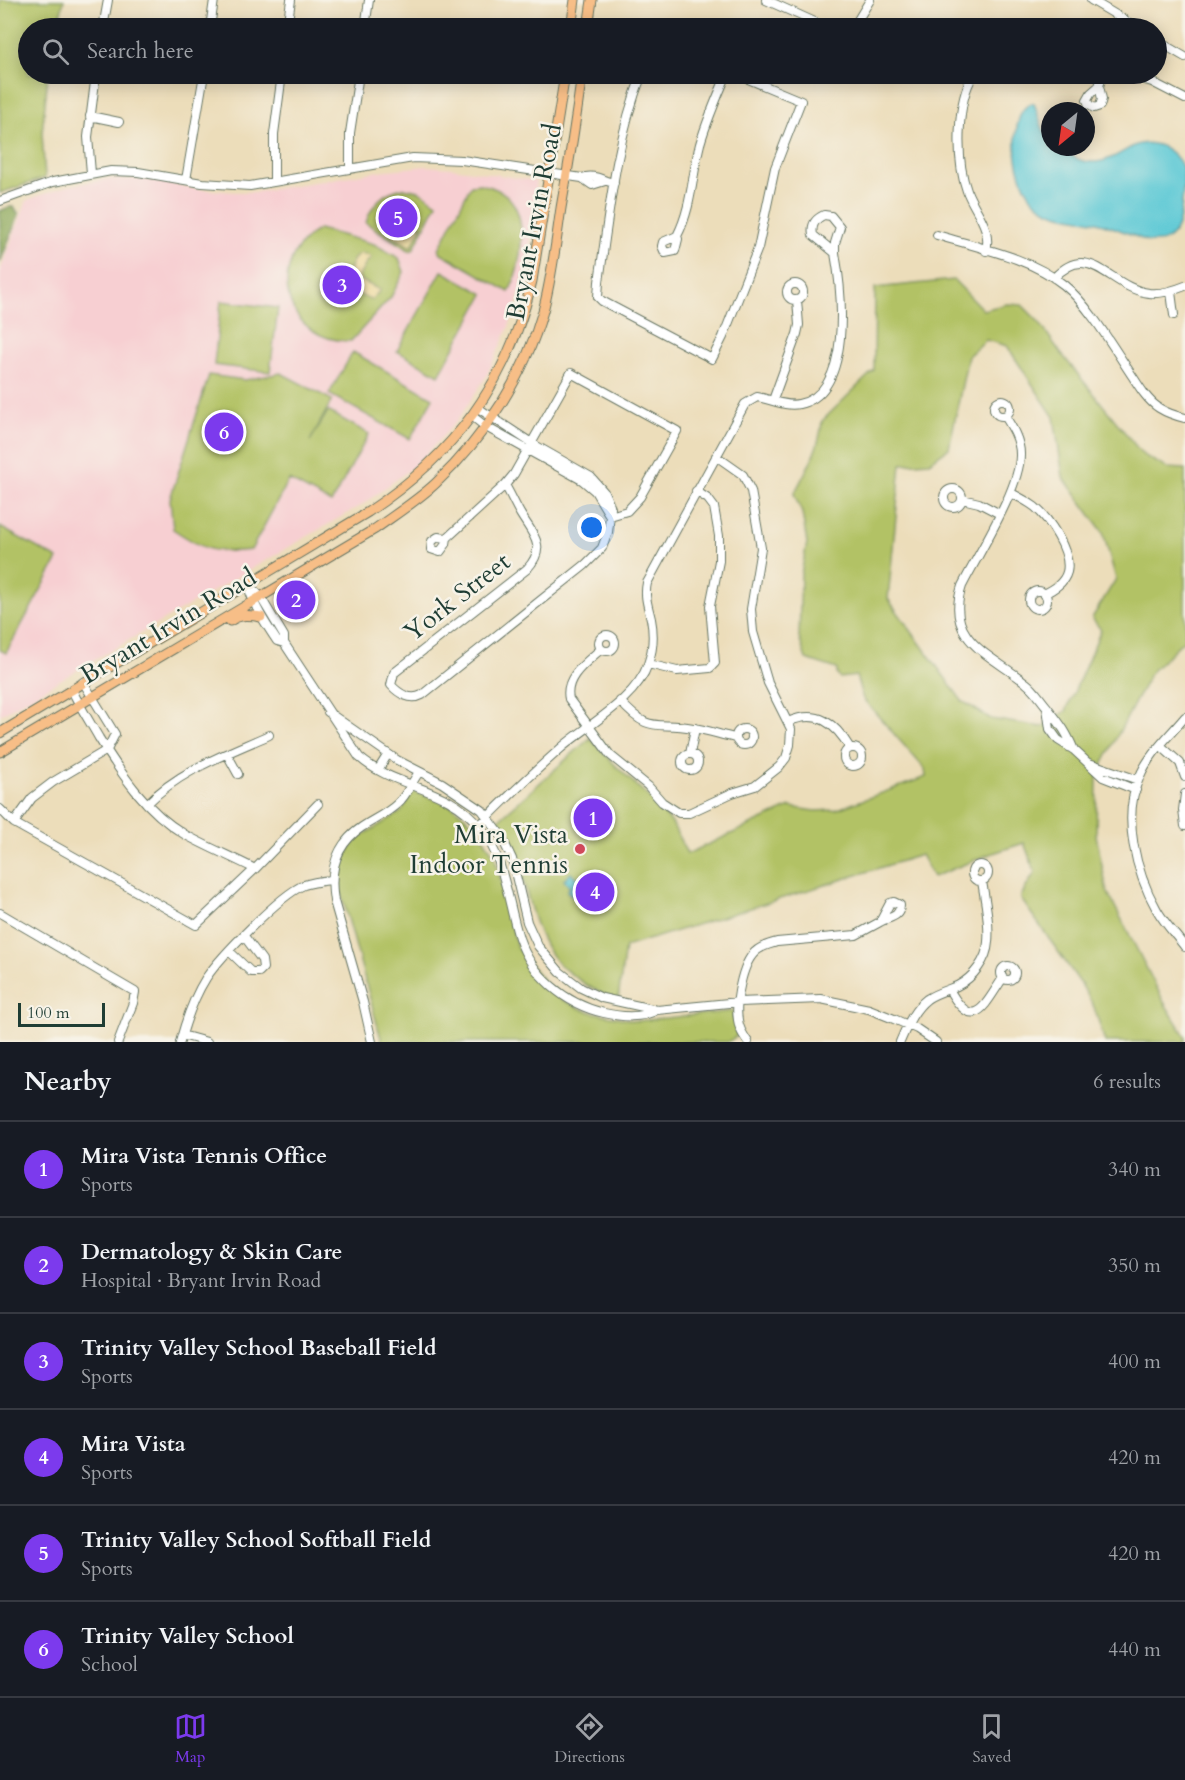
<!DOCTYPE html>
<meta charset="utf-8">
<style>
:root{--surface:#171b24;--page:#20242c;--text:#f1f3f6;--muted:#9ea1a6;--line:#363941;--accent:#7c3aed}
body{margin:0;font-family:Cardo,serif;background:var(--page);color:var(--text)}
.compass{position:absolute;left:1041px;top:102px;width:54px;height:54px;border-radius:50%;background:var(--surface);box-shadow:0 3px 15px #0003;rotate:209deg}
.scale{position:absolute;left:18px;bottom:15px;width:87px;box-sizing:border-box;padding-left:6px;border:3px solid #1f3d34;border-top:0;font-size:16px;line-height:21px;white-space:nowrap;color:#1f3d34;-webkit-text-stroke:4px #f7f3e8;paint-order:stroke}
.you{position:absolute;left:592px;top:528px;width:21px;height:21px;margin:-15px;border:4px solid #fff;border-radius:50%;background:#1a73e8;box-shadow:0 0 0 9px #1a73e833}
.badge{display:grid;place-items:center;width:39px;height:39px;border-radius:50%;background:var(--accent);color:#fff;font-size:20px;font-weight:700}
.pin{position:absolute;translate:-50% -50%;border:3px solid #fff;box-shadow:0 2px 6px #0006}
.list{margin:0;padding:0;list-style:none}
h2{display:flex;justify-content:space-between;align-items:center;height:78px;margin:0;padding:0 24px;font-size:26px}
h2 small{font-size:20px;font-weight:400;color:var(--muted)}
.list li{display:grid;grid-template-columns:39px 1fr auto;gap:18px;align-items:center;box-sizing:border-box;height:96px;padding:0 24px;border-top:2px solid var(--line)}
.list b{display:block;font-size:22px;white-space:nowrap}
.list p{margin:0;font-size:20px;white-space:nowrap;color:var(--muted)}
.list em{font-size:20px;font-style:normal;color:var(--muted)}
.icon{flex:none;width:33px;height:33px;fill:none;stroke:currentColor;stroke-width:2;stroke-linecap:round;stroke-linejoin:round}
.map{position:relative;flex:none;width:1185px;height:1042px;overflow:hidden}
.search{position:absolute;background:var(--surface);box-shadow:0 3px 15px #0003;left:18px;right:18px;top:18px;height:66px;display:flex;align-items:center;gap:15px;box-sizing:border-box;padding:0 21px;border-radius:33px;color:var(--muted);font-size:22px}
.sheet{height:654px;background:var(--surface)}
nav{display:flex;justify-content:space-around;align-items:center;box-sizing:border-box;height:84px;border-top:2px solid var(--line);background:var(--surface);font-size:16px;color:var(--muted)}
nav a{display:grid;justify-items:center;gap:3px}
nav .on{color:var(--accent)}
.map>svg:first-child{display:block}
.built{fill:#f7cfd2}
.green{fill:#b2c265;stroke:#68804c;stroke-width:1.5;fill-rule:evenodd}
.forest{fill:#8da85a;stroke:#567247;stroke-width:1.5}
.sand{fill:#eeda9e;stroke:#868c69;stroke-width:1.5}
.water{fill:#5dc9d5;stroke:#3e8384;stroke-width:1.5}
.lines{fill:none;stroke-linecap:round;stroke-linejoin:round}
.minor-casing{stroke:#677563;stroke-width:10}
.major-casing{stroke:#677563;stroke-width:11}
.minor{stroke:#fff;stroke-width:8}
.major{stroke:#f7be87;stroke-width:9}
.poi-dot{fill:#d1495b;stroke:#f7f3e8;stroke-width:2}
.labels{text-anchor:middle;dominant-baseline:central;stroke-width:5;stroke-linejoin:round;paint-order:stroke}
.street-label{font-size:26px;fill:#1f3d34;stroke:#f7f3e8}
.poi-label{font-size:26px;fill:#1f3d34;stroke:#f7f3e8;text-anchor:end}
</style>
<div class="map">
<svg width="1185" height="1042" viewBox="0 0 1185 1042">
<rect width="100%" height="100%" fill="#f7f3e8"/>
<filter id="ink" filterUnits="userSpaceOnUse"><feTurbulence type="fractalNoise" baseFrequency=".0167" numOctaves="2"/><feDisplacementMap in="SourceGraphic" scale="12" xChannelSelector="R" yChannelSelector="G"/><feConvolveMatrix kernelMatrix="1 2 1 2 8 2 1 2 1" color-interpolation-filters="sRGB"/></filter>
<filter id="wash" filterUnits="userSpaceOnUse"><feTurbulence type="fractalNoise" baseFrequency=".008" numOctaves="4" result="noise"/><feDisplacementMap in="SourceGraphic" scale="24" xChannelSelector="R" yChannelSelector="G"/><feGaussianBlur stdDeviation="1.35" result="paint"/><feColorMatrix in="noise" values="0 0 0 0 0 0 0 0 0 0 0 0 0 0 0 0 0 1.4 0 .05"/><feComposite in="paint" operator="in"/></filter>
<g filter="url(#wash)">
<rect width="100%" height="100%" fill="#ecddba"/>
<!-- built -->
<path class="built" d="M 426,166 L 452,168 L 536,181 L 531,240 L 520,294 L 509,327 L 486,377 L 457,421 L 417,464 L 365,503 L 0,715 L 0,271 L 27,200 L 67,186 L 107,179 L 144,179 L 198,189 L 235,192 L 256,192 L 379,171 Z"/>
<!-- green -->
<path class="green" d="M 0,0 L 64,0 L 57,28 L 28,28 L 28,74 L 48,74 L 42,133 L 45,178 L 0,193 Z
M 480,184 C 490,186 501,189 509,198 C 529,219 521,268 509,292 L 441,253 L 439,249 L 471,185 Z
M 404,188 L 419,191 L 437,203 L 413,250 L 410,251 L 366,223 C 372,203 383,192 404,188 Z
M 319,229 L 374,244 L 399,258 L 404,272 L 391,297 L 351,341 C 285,342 263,264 319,229 Z
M 442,271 L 484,294 L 439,375 L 397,351 Z
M 954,280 L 983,310 L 1007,304 L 1022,305 L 1039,322 L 1060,352 L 1143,455 L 1167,468 L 1185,469 L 1185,639 L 1151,672 L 1103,763 L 1097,779 L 1096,835 L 1107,891 L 1165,1004 L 1185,1036 L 1185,1042 L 1105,1042 L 1094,1007 L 1081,984 L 1021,899 L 1021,896 L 1035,872 L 1024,843 L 990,854 L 933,877 L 921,855 L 625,947 L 618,1000 C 605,996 596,991 585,984 C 575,977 564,970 556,961 C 537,939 529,902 522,875 C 515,852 513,841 496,822 L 590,738 L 617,767 L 649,797 L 672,823 L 687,854 L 790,807 L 815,811 L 835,810 L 926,777 L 925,769 L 863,699 L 856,676 L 840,678 L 837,674 L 837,669 L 806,659 L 799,638 L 801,574 L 807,543 L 802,513 L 794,494 C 806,471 820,448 822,421 L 874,370 L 875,288 ZM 986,340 L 1007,346 L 1054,417 L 1063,477 L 1103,532 L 1116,579 L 1092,618 L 1101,630 L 1066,711 L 1042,727 L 991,719 L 962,701 L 888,599 L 901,464 L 929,462 L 949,448 L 968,356 Z
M 221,301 L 278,308 L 270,372 L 214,365 Z
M 353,352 L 433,398 L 410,439 L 329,394 Z
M 281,373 L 332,400 L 310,441 L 328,411 L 369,434 L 331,503 L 289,480 L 251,550 C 213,554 204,550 173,529 L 170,499 L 209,375 L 245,380 Z
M 0,527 L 58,559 L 6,653 L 0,650 Z
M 413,791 L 452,806 L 477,827 L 495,857 L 517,948 L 548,986 L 563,1000 L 586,1011 L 637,1021 L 733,1011 L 738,1035 L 728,1042 L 382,1042 L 340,889 L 340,862 L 358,838 L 401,812 Z"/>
<!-- forest -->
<path class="forest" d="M 9,207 L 14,207 L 19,214 L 0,263 L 0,211 Z"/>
<!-- sand -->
<path class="sand" d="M 403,218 L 415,220 L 422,227 L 411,247 L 392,236 L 394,225 Z
M 360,253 L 370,256 L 371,258 L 367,262 L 359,276 L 360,280 L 380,290 L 373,299 C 347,297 341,268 360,253 Z"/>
<!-- water -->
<path class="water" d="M 1034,103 L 1043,129 L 1050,139 L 1050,147 C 1067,147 1076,167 1102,161 C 1123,157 1134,137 1158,145 C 1168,148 1178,157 1182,166 C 1185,174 1184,184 1183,193 C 1181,216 1180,246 1149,242 C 1132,235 1114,227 1097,222 C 1081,218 1061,218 1047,210 C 1020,197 1013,154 1017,127 C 1019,117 1022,105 1034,103 Z
M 571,873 L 579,880 L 581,877 L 589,885 L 576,899 L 567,891 L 570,887 L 564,880 Z"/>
</g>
<g filter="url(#ink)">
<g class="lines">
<defs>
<path id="minor" d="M 766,0 L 828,28
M 1091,0 L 1138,28
M 103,28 L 108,0
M 210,28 L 214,0
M 287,28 L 291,0
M 365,28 L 369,0
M 853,28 L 870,0
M 1156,40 L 1185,57
M 642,74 C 616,140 609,212 599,282 L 598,297 L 602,301 L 712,359 L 723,337 L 758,248 L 775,168 L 801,101 L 736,74
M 974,74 C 956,101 956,161 967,191 C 975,212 992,227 986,251
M 1125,74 L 1152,82 L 1185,99
M 1099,86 L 1091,93 L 1087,100 L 1089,105 L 1094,108 L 1100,106 L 1102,99 L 1099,86 L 1103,74
M 90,116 L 119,122
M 350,168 L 350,133 L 359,74
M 91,173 L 88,137 L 96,74
M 582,178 L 592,185 L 605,181
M 186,180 L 204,74
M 274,182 L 274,134 L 282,74
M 0,201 L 53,182 L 111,171 L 138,172 L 202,183 L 250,186 L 413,158 L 462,160 L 582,178 C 595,173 602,181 614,183
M 824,215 L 831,216 L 840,227 L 835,243 L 835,253 L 813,235 C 811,225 815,219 824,215 Z
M 937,235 C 979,248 1029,257 1064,285 C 1088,304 1115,350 1133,377 C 1140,388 1148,401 1159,408 C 1167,413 1176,416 1185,418
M 677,236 C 692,207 692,175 700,144 C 707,120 717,97 727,74
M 677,236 L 678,239 L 675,251 L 665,253 L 662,246 L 663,242 Z
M 1054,278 C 1090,239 1109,288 1149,293 C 1161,294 1173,291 1185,286
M787 292a8 8 0 1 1 16 0a8 8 0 1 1-16 0Z
M 1171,292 L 1174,315
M994 408a8 8 0 1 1 16 0a8 8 0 1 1-16 0Z
M 773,400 L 797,334 L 799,325 L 797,300
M 478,408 L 533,444 L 591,477 L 604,492 L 611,508 L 608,532 L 602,548 L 585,565 L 422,695 C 411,701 399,694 391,685 L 394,673 L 527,569 C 547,547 534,536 521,515 C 515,505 511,495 505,485
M 472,416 L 486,427 L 582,480 L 595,491 L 610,516
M 1005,416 C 1012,427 1020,440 1020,454 C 1021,487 978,554 962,586 C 944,641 992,655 1026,683 C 1035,690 1040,699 1047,707 C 1060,724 1065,729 1074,750
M944 498a9 9 0 1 1 18 0a9 9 0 1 1-18 0Z
M 1011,493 C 1019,497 1028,502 1035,507 C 1049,519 1072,552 1067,572 C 1064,583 1054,589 1044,594
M 962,499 L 979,503 L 1000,514
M 438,537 L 447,538 L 446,544 L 440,552 L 431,549 L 432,541 Z
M 447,538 L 505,485 L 514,474 L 571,373 L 677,431 L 640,497 L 627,511 L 610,516
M 248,584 L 260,596 L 284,636 L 284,643 L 359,757 C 395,789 447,785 480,827 C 505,859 507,900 519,938 C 532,976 565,1004 604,1013 C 622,1017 641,1019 657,1010
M 248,586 C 254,606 265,623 277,641 L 284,643
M1029 600a9 9 0 1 1 18 0a9 9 0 1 1-18 0Z
M599 643a8 8 0 1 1 16 0a8 8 0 1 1-16 0Z
M 601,649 C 587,662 564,677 569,699 L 610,755 L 648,786 L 662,802 L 679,813 L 689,813 L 732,793 L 755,786 L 779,767 L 786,758 L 790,745 L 791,729 L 768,683 L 753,632 L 751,609 L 761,548 L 751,491 L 743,475 L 716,456
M 648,664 L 677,671 L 710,668 L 715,663 L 710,606 L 719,561 L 719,536 L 714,507 L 708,499 L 696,491
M 83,682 L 115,734 L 107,750
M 72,690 C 80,707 90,722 99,738 C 122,775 146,811 184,834 C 207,847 232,857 255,869
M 620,701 C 650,735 656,721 693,728 C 707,730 721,735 735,738
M 1047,708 L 1050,729 L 1058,740 L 1074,750 L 1103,777 L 1136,790
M 328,712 L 397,760 L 442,783 L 482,810 L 500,834 L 512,859 L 527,922 L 538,946 L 560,972 L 581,988 L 602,998 L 657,1010 L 739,1002 L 821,999 L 869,1009 L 894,1019 L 917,1029 L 936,1042
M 1185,717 C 1170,735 1149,754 1140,776 C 1121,817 1136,873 1157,910 C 1165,924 1176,935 1185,947
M 788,722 C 818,709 835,723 850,748
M736 737a8 8 0 1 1 16 0a8 8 0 1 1-16 0Z
M 1161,746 L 1180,763 L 1185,777
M844 757a9 9 0 1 1 18 0a9 9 0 1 1-18 0Z
M 227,754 L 238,774
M 690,754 L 695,728
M682 762a8 8 0 1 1 16 0a8 8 0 1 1-16 0Z
M 1089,763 L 1138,780
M 378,770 L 388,754
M 1185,794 L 1183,810 L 1185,826
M 147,804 C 180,770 227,754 269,735
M 0,809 L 14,823 L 196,925 L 255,869 L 318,804
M 14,823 L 32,798 L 53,782 L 107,750
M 479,826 C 505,799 532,774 560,749 C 587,725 636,700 648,664 C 653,650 654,634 651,619 C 648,606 644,596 647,583 L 745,404 L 757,397 C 771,399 785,407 799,404 C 853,393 842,292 835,253
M972 873a8 8 0 1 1 16 0a8 8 0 1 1-16 0Z
M 894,902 L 900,905 C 900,918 889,917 880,922 L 890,903 Z
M 0,913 L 135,992 L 133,1003 L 118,1042
M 229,951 L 251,972 L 259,972 L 263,968 L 262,960 L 244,936
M1001 973a7 7 0 1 1 14 0a7 7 0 1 1-14 0Z
M 949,989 C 974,1035 985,1004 1003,978
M 182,1035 L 207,1042
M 180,1042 C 186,1020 194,997 206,978 C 221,956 280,895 304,885 C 313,882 322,881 331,880
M 372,1042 L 363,1002 L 334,901 C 329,871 336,844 362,827 C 374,819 388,813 398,803 C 407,795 412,782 419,772
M 748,1042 C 743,1035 739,1029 738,1020 C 735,1002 742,964 755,952 C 761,946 770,944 777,942 L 856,935 L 880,922
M 900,1042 C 907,1026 913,1010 927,999 C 936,993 947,990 957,986 C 973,978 987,960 988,942 C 990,922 985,901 982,881"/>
<path id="major" d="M 571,28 L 575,0
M 588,28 L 592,0
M 230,621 C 240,614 250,615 261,617
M 0,733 L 368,512 C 454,455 508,383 532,281 L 565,74
M 0,752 L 375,529 C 396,514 418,500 436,483 C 485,437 525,375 543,311 C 552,277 556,242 561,208 C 569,163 576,119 582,74"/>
</defs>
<!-- minor casing -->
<use href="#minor" class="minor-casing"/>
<!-- major casing -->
<use href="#major" class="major-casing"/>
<!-- minor -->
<use href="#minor" class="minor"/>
<!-- major -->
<use href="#major" class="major"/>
</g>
</g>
<!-- markers -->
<circle class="poi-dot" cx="580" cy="849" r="6"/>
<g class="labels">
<!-- street labels -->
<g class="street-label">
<text transform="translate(534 222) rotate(-79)">Bryant Irvin Road</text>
<text transform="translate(457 597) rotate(-38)">York Street</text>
<text transform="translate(168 626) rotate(-31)">Bryant Irvin Road</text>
</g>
<!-- poi labels -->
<g class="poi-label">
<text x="568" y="834">Mira Vista<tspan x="568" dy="30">Indoor Tennis</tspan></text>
</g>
</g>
</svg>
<svg class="compass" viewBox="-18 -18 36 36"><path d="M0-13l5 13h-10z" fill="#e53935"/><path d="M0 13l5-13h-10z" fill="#9ea1a6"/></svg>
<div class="scale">100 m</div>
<div class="you"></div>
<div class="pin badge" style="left:593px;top:818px">1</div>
<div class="pin badge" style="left:296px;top:600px">2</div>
<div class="pin badge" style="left:342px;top:285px">3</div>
<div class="pin badge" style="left:595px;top:892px">4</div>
<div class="pin badge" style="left:398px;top:218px">5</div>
<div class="pin badge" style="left:224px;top:432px">6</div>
<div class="search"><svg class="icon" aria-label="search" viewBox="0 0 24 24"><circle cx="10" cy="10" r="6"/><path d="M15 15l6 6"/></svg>Search here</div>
</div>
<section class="sheet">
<h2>Nearby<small>6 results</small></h2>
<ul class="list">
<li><span class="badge">1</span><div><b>Mira Vista Tennis Office</b><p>Sports</p></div><em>340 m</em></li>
<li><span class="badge">2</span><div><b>Dermatology &amp; Skin Care</b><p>Hospital · Bryant Irvin Road</p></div><em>350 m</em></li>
<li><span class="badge">3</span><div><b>Trinity Valley School Baseball Field</b><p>Sports</p></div><em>400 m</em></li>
<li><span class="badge">4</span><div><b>Mira Vista</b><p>Sports</p></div><em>420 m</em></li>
<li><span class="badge">5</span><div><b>Trinity Valley School Softball Field</b><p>Sports</p></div><em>420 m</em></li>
<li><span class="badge">6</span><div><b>Trinity Valley School</b><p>School</p></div><em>440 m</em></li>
</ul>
</section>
<nav>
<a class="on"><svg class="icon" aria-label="map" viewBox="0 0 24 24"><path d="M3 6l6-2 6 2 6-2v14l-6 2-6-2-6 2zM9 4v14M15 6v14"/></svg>Map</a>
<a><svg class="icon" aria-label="directions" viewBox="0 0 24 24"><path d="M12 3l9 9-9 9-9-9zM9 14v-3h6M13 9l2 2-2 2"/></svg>Directions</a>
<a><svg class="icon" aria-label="saved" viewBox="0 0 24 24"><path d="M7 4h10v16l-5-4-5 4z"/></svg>Saved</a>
</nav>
